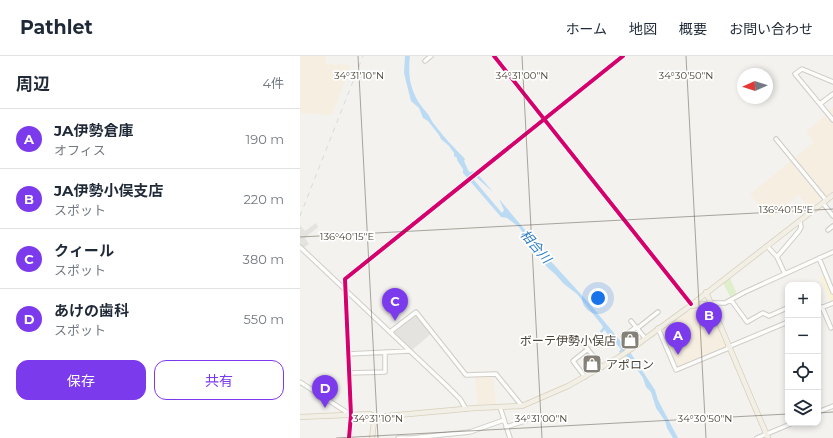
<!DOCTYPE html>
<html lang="ja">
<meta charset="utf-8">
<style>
:root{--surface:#fff;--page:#f2f2f3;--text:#1f2937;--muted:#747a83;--line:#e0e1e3;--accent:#7c3aed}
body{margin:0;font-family:Montserrat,"Noto Sans JP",sans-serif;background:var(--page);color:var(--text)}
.controls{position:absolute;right:12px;bottom:12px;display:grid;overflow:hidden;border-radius:8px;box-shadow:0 2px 6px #0003}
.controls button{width:36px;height:36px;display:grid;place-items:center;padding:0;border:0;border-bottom:1px solid var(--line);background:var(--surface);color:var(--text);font:20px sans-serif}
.compass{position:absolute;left:437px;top:12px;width:36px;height:36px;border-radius:50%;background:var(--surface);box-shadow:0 2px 6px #0003;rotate:267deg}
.you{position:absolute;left:298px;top:242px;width:14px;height:14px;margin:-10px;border:3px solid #fff;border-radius:50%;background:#1a73e8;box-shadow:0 0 0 6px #1a73e833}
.badge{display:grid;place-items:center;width:26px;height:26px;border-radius:50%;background:var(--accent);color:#fff;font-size:13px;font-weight:700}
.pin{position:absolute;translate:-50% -33px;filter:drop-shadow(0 1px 2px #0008)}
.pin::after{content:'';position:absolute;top:21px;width:14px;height:12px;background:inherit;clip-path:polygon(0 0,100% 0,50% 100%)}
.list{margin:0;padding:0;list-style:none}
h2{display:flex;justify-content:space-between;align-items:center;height:52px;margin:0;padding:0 16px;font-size:17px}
h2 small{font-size:13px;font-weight:400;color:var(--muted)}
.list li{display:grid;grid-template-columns:26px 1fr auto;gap:12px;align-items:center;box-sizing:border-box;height:60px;padding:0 16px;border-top:1px solid var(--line)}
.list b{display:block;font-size:15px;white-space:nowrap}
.list p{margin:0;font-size:13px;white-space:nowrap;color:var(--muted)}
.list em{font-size:13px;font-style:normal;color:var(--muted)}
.actions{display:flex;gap:8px;padding:12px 16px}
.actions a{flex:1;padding:9px 0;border:1px solid var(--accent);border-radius:12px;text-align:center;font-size:14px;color:var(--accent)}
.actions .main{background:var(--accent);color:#fff}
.icon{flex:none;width:22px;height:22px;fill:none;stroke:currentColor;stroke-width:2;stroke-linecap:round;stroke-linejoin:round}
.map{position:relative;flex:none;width:533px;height:382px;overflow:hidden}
header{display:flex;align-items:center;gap:24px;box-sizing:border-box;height:56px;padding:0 20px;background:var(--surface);border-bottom:1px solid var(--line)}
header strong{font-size:19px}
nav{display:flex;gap:22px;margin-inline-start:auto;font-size:14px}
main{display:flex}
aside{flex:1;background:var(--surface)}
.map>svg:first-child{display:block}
.commercial{fill:#f6eee0}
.green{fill:#dfefcc}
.sand{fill:#f8f3d7}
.parking{fill:#e5e3df}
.water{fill:#bbdbf4}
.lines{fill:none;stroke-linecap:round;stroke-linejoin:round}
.minor-casing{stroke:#cfcdc8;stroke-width:5.5}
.major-casing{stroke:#d7d0ba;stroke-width:6}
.minor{stroke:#fdfdfc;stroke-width:3.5}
.major{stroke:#f2efe6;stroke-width:4.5}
.rail{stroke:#dadada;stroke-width:1;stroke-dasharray:5 5;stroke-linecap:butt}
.cycleway-casing{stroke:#fff;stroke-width:6}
.cycleway{stroke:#d6006c;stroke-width:4}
.ticks{fill:none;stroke:#4b4437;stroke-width:1;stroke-opacity:0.45}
.labels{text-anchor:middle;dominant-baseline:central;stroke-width:3.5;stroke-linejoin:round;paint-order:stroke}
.poi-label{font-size:12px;fill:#4b4437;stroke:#fff;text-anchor:end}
.water-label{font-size:13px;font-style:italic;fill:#2679c2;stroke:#fff}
.ticks-label{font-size:10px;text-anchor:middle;fill:#4b4437;stroke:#fff;stroke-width:3.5;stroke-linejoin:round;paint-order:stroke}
</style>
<header>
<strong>Pathlet</strong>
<nav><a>ホーム</a><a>地図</a><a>概要</a><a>お問い合わせ</a></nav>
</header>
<main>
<aside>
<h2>周辺<small>4件</small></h2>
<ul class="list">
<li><span class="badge">A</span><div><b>JA伊勢倉庫</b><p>オフィス</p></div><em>190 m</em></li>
<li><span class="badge">B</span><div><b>JA伊勢小俣支店</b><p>スポット</p></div><em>220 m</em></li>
<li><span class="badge">C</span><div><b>クィール</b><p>スポット</p></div><em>380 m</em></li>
<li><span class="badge">D</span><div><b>あけの歯科</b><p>スポット</p></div><em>550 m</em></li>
</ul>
<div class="actions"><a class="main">保存</a><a>共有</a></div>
</aside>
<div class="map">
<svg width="533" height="382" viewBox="0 0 533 382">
<rect width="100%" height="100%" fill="#f3f2ee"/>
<!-- commercial -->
<path class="commercial" d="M 0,0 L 26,0 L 26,8 L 51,9 L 32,59 L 0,57 Z
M 533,51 L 533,134 L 527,139 L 524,139 L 510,153 L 499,139 L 469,162 L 450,138 L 514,86 L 506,75 L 525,60 Z
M 402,250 L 408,253 L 410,256 L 412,255 L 427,291 L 377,312 L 361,275 L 395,251 Z
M 193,318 L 196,348 L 178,349 L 175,320 Z"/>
<!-- green -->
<path class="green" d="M 430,222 L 437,238 L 431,242 L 423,227 Z"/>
<!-- sand -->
<path class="sand" d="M 525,219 L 533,237 L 533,245 L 530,246 L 520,221 Z"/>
<!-- parking -->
<path class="parking" d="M 16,167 L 18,171 L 5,182 L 9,188 L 2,193 L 0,191 L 0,169 L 5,175 Z
M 116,258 L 132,277 L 112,294 L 93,276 Z"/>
<!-- water -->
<path class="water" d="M 105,0 L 110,0 C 107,24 112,40 127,57 C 130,60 131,65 134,68 C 143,80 154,92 165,103 L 164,105 L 169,116 L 175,115 L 193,136 L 176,121 L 174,124 L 202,157 L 204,154 L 199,143 L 231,181 L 235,188 L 289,247 L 332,299 L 355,334 L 358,344 L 378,382 L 373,382 L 367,372 L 365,365 L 356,352 L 351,336 L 346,331 L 343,322 L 329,302 L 319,296 L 321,293 L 308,279 L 305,274 L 301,277 L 300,275 L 303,271 L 301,268 L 277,238 L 264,228 L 255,218 L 247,211 L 219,171 L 207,162 L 201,161 L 163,117 L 163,113 L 157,104 L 157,102 L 154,100 L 154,97 L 149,90 L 141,83 L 139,79 L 128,65 L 123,62 L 119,52 L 111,45 L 104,17 Z"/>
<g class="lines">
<defs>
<path id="minor" d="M 194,0 L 391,248
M 125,5 L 131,0
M 533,26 L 502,13 L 495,18 L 533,64
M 520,48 L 533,38
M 476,83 L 526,144
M 523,147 L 533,160
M 528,174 L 533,170
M 467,190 L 477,201 L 485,218
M 0,191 L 146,329 L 160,343 L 166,353
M 477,201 L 499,175 L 501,171 L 500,165
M 519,202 L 533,236
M 431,244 L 447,266 L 463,257 L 469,260 L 487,252 L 488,254
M 411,247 L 425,247 L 445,236 L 533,196
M 522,251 L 531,272
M 518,253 L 533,247
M 331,265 L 345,282
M 358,272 L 376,314 L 429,292
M 90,276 L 116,256 L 166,319 L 196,318 L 222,350
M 323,281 L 335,272 L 339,271 L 358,256
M 281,285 L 302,311
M 428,291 L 488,266
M 48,298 L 109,295
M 49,317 L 85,316 L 85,296
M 285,321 L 273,305 L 288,293
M 0,326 L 51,359
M 200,351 L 210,382
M 518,356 L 533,350
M 206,371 L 225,365
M 49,382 L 51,359 L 45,223 L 323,0
M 98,382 L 110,382
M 111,382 L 170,376 L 204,364
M 457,382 L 493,367"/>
<path id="major" d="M 406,236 L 468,382
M 391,250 L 404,248 L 412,251
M 0,361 L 70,358 L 76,361
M 76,361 L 175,352 L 222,350 L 268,330 L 319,301 L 331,293 L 386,253 L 533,139
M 72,382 L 74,366 L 76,361"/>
</defs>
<!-- minor casing -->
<use href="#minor" class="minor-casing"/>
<!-- major casing -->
<use href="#major" class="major-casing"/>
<!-- minor -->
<use href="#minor" class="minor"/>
<!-- major -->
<use href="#major" class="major"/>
<!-- rail -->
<path class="rail" d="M 0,160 L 63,0"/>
<defs>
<path id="cycleway" d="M 194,0 L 391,248
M 49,382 L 51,359 L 45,223 L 323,0"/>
</defs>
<!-- cycleway casing -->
<use href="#cycleway" class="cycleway-casing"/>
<!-- cycleway -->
<use href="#cycleway" class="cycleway"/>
</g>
<!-- ticks -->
<path class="ticks" d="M 58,0 L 78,382M 222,0 L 242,382M 386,0 L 406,382M 0,181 L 533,153M 518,357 L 533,356M 36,382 L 488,358"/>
<!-- icons -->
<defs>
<symbol id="shop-square" viewBox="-11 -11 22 22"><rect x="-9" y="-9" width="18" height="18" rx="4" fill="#868177" stroke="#fff"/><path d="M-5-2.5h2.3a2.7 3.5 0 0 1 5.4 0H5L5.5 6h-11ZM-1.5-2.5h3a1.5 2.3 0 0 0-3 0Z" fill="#fff"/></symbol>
</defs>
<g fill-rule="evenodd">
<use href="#shop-square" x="319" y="273" width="22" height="22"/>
<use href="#shop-square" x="281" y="297" width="22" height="22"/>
</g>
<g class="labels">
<!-- poi labels -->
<g class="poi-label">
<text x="316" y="284">ボーテ伊勢小俣店</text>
<text x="306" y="308" text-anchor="start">アポロン</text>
</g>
<!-- water labels -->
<g class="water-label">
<text transform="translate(236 190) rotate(49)">相合川</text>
</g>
</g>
<g class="ticks-label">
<text x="59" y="23">34°31'10"N</text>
<text x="222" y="23">34°31'00"N</text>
<text x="386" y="23">34°30'50"N</text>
<text x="486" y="157">136°40'15"E</text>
<text x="47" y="184">136°40'15"E</text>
<text x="78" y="366">34°31'10"N</text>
<text x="241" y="366">34°31'00"N</text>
<text x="405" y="366">34°30'50"N</text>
</g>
</svg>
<div class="controls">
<button>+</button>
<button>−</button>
<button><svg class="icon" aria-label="locate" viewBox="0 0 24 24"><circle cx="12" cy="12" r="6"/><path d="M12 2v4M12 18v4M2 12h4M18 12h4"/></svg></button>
<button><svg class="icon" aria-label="layers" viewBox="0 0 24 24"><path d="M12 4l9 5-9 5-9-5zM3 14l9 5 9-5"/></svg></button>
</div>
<svg class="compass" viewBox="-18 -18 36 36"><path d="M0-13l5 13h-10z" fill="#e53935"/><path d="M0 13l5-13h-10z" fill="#747a83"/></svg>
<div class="you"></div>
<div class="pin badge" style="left:378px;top:299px">A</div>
<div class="pin badge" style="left:409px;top:279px">B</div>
<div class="pin badge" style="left:95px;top:265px">C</div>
<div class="pin badge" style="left:25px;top:352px">D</div>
</div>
</main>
